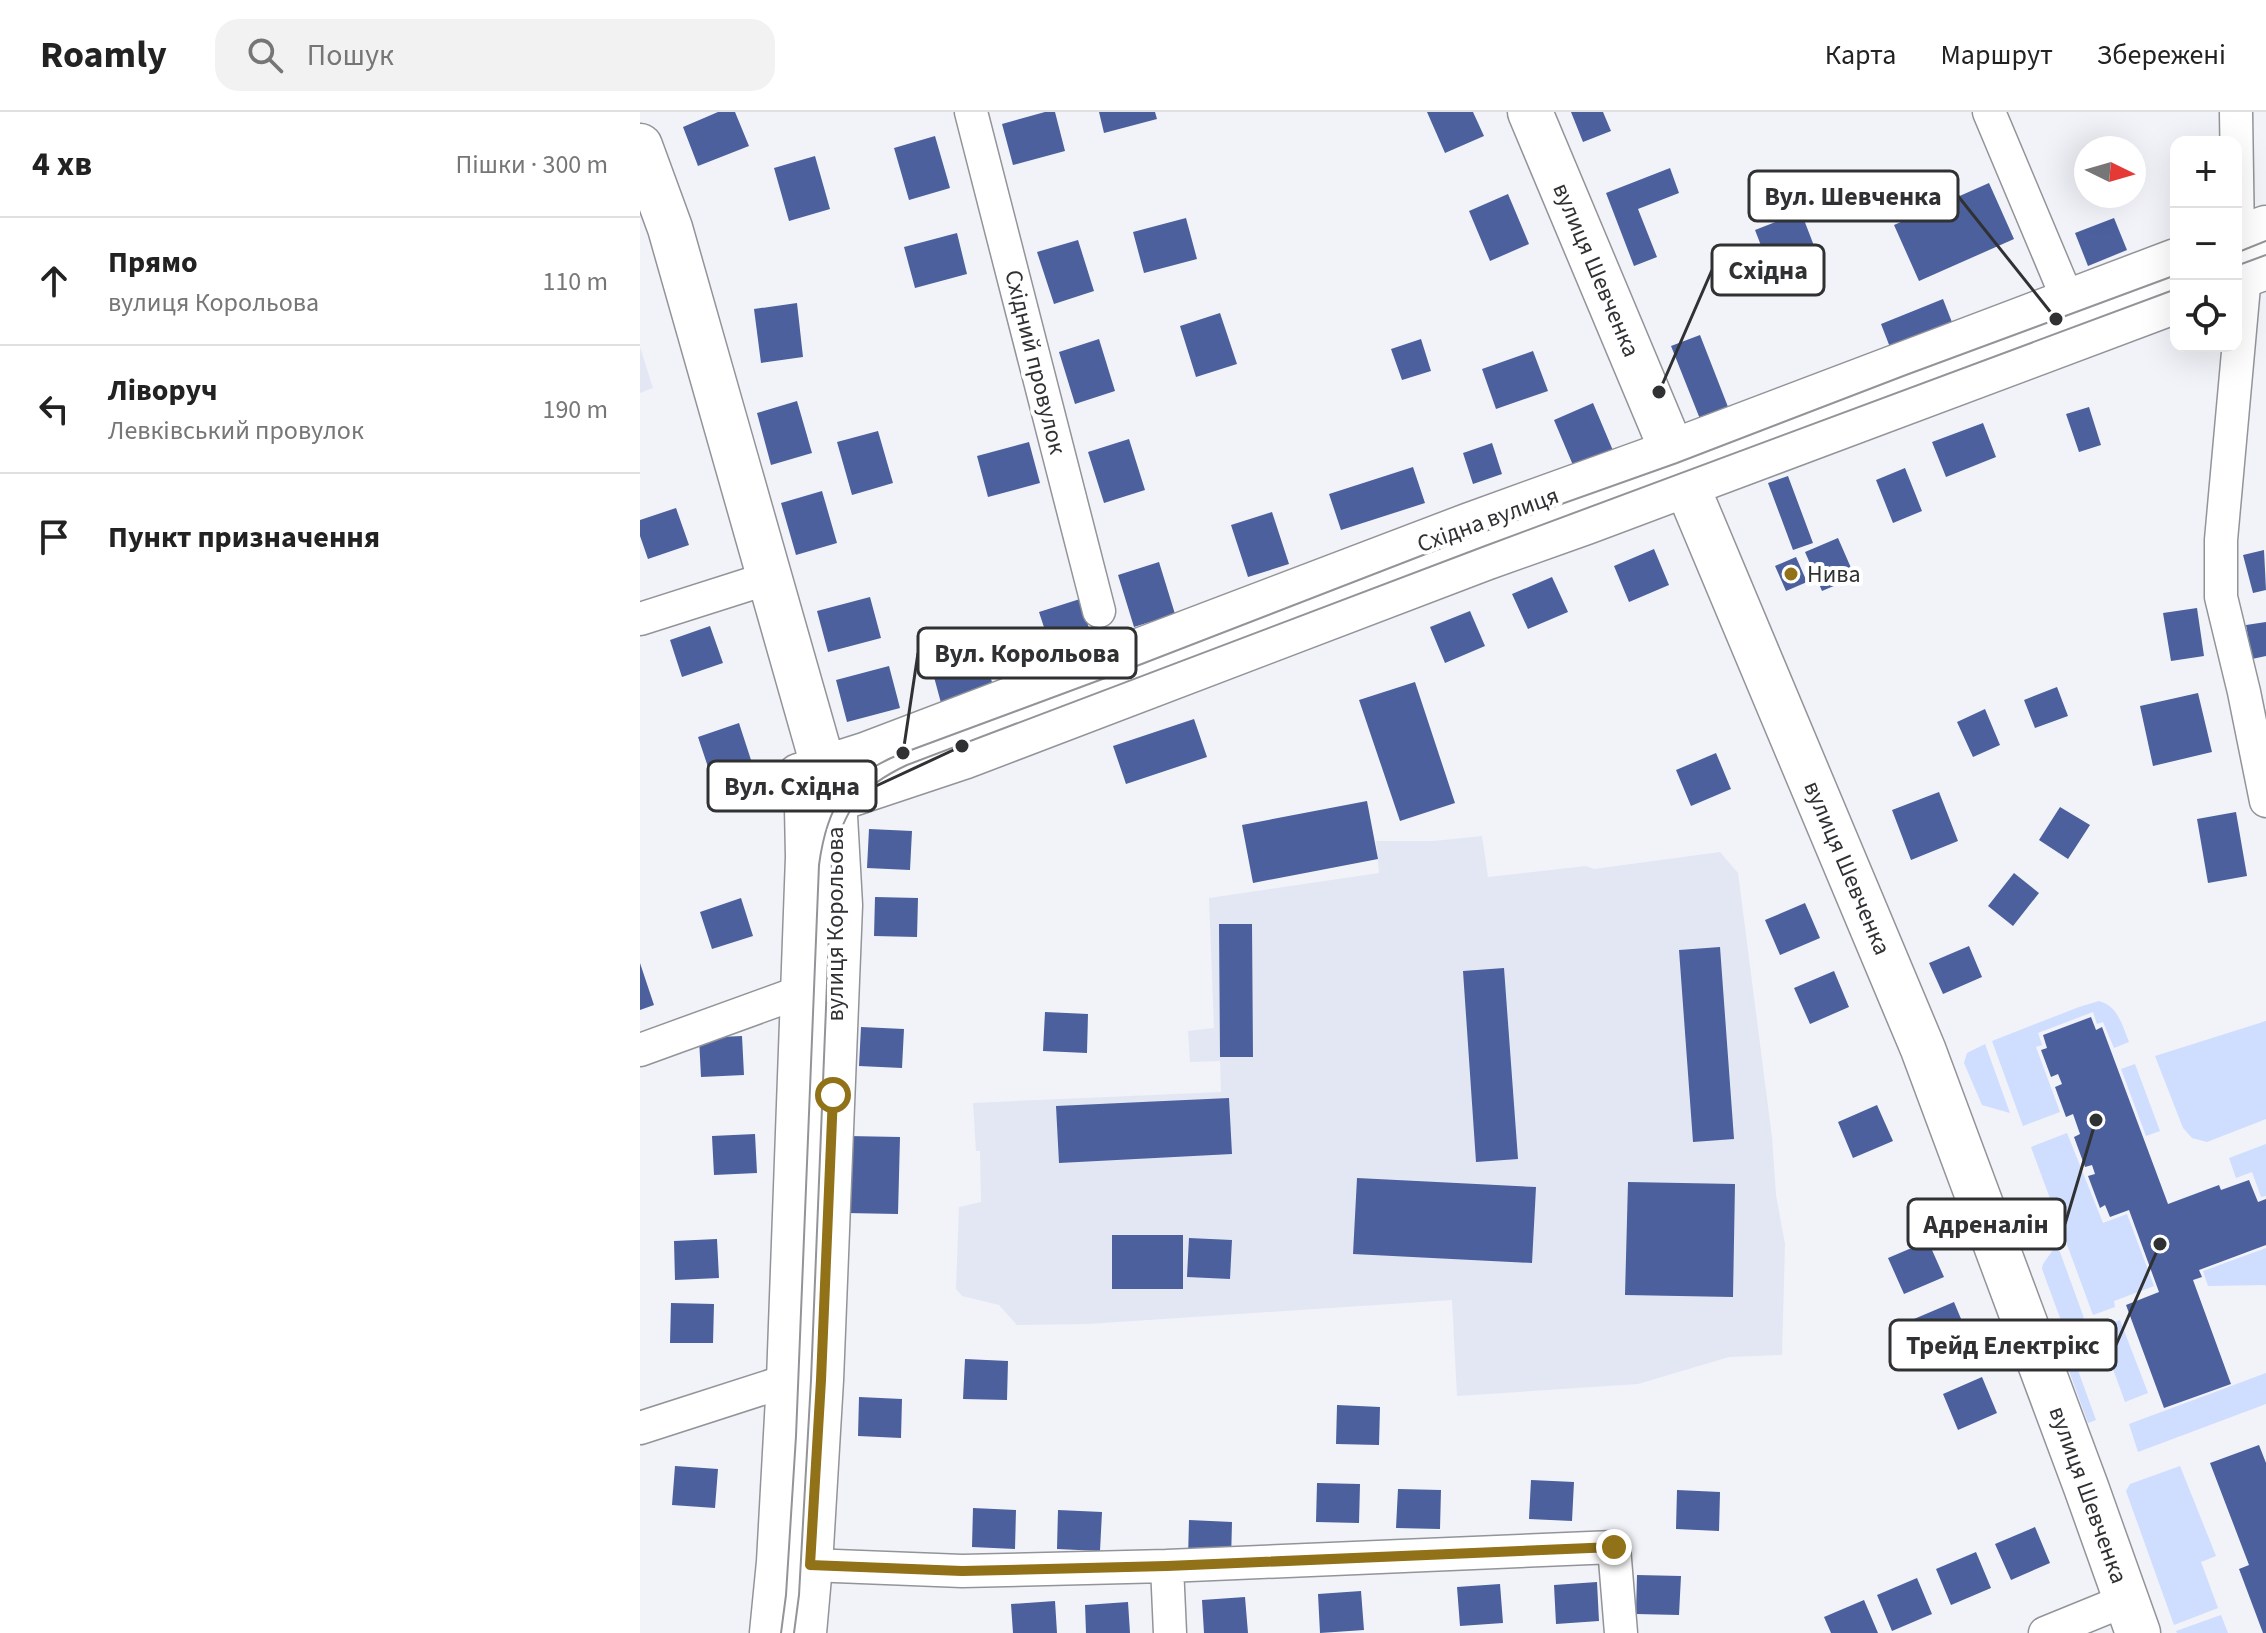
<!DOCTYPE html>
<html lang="uk">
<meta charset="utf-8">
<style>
:root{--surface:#fff;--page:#f2f2f2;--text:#222;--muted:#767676;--line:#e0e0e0}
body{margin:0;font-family:"Source Sans 3",sans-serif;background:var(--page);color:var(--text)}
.controls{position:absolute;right:24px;top:24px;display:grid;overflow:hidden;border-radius:16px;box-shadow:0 8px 32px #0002}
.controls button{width:72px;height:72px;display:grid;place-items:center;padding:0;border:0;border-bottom:2px solid var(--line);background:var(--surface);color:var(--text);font:40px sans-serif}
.compass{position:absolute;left:1434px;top:24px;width:72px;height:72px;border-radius:50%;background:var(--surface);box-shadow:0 8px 32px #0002;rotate:95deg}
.stop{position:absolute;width:24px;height:24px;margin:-18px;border:6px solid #917218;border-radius:50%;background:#fff}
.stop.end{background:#917218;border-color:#fff;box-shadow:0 2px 8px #0008}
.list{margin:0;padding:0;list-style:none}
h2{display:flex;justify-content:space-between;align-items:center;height:104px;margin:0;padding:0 32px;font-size:34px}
h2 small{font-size:26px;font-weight:400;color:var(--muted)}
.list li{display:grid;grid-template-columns:52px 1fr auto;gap:24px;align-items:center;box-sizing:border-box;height:128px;padding:0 32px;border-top:2px solid var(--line)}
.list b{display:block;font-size:30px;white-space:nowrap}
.list p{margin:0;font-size:26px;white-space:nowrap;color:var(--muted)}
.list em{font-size:26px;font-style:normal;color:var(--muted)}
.icon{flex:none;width:44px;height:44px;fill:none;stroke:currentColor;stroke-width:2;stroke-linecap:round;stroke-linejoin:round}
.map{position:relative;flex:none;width:1626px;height:1521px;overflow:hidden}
header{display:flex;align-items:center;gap:48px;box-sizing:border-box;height:112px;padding:0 40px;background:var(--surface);border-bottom:2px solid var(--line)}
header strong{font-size:38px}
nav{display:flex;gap:44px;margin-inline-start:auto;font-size:28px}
.search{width:560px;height:72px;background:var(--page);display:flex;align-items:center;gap:20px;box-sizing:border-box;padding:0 28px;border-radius:24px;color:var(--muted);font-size:30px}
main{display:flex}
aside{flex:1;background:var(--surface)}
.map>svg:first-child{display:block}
.built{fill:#e2e7f3}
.green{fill:#cfddfe}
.building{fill:#4b609d}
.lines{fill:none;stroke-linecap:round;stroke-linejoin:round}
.street-casing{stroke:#929499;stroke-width:35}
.secondary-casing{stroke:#929499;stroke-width:47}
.street{stroke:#fff;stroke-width:32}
.secondary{stroke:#fff;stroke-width:44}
.tram{stroke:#939498;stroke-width:2}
.route{stroke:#917218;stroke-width:10}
.poi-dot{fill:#917218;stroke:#fff;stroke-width:3}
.labels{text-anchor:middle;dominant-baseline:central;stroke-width:8;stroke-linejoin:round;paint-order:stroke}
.street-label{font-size:24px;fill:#303133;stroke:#fff}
.poi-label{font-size:24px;fill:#303133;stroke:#fff;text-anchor:start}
.leader{fill:none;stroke:#303133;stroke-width:3}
.callout-dot{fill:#303133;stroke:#fff;stroke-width:3}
.callout{fill:#fff;stroke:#303133;stroke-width:3}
.callout-label{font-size:26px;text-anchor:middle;font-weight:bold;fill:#303133}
</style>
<header>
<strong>Roamly</strong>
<div class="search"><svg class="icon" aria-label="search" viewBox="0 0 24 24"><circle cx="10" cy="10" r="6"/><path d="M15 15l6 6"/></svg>Пошук</div>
<nav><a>Карта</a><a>Маршрут</a><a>Збережені</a></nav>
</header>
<main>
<aside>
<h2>4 хв<small>Пішки · 300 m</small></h2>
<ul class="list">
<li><svg class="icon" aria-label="ahead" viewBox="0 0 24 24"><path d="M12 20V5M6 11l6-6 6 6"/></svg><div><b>Прямо</b><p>вулиця Корольова</p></div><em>110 m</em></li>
<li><svg class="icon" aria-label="left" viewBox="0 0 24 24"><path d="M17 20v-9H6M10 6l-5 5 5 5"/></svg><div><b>Ліворуч</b><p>Левківський провулок</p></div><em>190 m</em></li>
<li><svg class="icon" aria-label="arrive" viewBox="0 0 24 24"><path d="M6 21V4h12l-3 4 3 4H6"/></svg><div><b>Пункт призначення</b></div></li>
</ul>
</aside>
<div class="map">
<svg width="1626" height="1521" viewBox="0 0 1626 1521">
<rect width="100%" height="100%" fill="#f1f3f8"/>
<!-- built -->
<path class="built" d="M 0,235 L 13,276 L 0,281 Z
M 842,724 L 848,765 L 946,754 L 954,757 L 1080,740 L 1098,761 L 1132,1025 L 1136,1083 L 1145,1132 L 1142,1243 L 1089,1245 L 998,1272 L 817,1284 L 812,1188 L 448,1212 L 377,1213 L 359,1193 L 322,1184 L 316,1177 L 319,1095 L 341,1090 L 340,1039 L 336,1039 L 333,991 L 581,980 L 580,949 L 550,950 L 548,919 L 574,916 L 569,786 L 739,761 L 736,729 L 794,729 Z"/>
<!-- green -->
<path class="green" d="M 1459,889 C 1478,894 1482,913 1489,930 L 1474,936 L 1463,910 L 1457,912 L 1453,900 L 1398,921 L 1402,933 L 1396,935 L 1420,1000 L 1383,1014 L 1352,929 L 1439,895 Z
M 1626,909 L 1626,1007 L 1567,1030 L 1552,1026 L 1543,1016 L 1515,944 Z
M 1345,932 L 1370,1001 L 1342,993 L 1324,951 L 1327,941 Z
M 1495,952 L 1520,1019 L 1506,1024 L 1481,957 Z
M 1427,1021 L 1463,1111 L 1487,1102 L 1514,1174 L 1474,1189 L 1475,1195 L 1453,1203 L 1391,1035 Z
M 1626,1032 L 1626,1084 L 1621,1085 L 1612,1060 L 1596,1066 L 1589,1046 Z
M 1417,1132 L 1444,1206 L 1423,1214 L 1402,1157 L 1403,1152 Z
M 1626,1136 L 1626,1175 L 1625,1173 L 1568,1174 L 1563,1159 Z
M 1480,1208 L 1508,1281 L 1485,1290 L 1458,1216 Z
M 1431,1239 L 1456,1308 L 1448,1311 L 1423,1242 Z
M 1626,1261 L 1626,1292 L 1498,1340 L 1489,1312 Z
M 1540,1354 L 1576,1444 L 1561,1450 L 1578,1496 L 1534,1513 L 1486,1379 L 1490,1372 Z
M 1581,1503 L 1588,1521 L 1537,1521 L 1536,1519 Z"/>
<!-- building -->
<path class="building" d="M 78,0 L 95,0 L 109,34 L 58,54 L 43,15 Z
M 405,0 L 415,0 L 425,39 L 373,53 L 362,12 Z
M 459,0 L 515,0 L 517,7 L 464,21 Z
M 787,0 L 833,0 L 844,24 L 805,41 Z
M 931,0 L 963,0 L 971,19 L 943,30 Z
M 295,24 L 310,76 L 269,88 L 254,36 Z
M 175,44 L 190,97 L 149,109 L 134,56 Z
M 1030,56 L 1039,81 L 998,97 L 1017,145 L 994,154 L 966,81 Z
M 1349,71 L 1374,127 L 1279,169 L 1254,113 Z
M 868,82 L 889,132 L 850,149 L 829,99 Z
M 1161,100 L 1176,139 L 1130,157 L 1115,118 Z
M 546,106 L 557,147 L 504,161 L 493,120 Z
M 1474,106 L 1487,138 L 1448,154 L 1435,121 Z
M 317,121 L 327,162 L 275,176 L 264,135 Z
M 438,128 L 454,179 L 414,192 L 397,140 Z
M 1303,187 L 1315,218 L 1253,243 L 1241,212 Z
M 157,191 L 163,245 L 121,251 L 114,197 Z
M 580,201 L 597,252 L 556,265 L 540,214 Z
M 1060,223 L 1090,300 L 1062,312 L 1031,234 Z
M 459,227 L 475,279 L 435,292 L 419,240 Z
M 781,227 L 791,259 L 762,268 L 751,237 Z
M 893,239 L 908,279 L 856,297 L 842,257 Z
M 157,289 L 172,341 L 131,353 L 117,301 Z
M 953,291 L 974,341 L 935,358 L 914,308 Z
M 1449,295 L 1461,333 L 1439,340 L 1426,302 Z
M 1343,311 L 1356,345 L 1306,365 L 1292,330 Z
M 238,319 L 253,371 L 212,383 L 197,330 Z
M 489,327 L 505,378 L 464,391 L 448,340 Z
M 389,330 L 400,371 L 348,385 L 337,344 Z
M 852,331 L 862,362 L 833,372 L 823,341 Z
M 773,355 L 785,391 L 701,418 L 689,382 Z
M 1265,356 L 1282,399 L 1253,411 L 1236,368 Z
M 1148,364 L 1173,431 L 1153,438 L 1128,371 Z
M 182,379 L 197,431 L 156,443 L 141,391 Z
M 36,396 L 49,433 L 8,447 L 0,424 L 0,408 Z
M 632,400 L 649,452 L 608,465 L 591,413 Z
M 1198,426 L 1215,465 L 1182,479 L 1165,440 Z
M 1014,437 L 1029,473 L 989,490 L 974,454 Z
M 1624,438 L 1626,478 L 1613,481 L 1603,443 Z
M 1156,445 L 1167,470 L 1146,479 L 1135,454 Z
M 519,450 L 535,502 L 494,515 L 478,463 Z
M 912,465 L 928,500 L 888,517 L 872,482 Z
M 230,485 L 241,526 L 188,540 L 177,499 Z
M 440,487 L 456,539 L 416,552 L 399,500 Z
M 1557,496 L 1564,544 L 1531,549 L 1523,501 Z
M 830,499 L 845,534 L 805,551 L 790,515 Z
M 1626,510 L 1626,544 L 1612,547 L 1606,513 Z
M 70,514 L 83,551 L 42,565 L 30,528 Z
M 342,536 L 354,577 L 301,591 L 290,550 Z
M 249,554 L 260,596 L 207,610 L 196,568 Z
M 775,570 L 815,691 L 760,709 L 719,588 Z
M 1417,575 L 1428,604 L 1395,616 L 1384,588 Z
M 1558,581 L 1572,640 L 1513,654 L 1500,594 Z
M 1345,597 L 1360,633 L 1333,645 L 1317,610 Z
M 554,607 L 567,645 L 486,672 L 473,634 Z
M 99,611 L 111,648 L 70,661 L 58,625 Z
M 1076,641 L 1091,677 L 1051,694 L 1036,658 Z
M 1299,680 L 1318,729 L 1271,748 L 1252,698 Z
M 727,689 L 738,747 L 613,771 L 602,713 Z
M 1420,695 L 1450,713 L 1428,747 L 1399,728 Z
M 1596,700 L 1607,764 L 1568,771 L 1557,707 Z
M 229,717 L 272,719 L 270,758 L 227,756 Z
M 1374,761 L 1399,781 L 1373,814 L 1348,794 Z
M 235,785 L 278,786 L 277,825 L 234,824 Z
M 101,786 L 113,824 L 72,837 L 60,800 Z
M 1165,791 L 1180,826 L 1140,843 L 1125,808 Z
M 579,812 L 612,812 L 613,945 L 580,945 Z
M 1329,834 L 1342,865 L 1303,882 L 1289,851 Z
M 1080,835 L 1094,1027 L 1053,1030 L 1039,838 Z
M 0,851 L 14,893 L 0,898 Z
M 864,856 L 878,1047 L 836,1050 L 823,859 Z
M 1194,859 L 1209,895 L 1170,912 L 1154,876 Z
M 405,900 L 448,902 L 447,941 L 403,939 Z
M 1451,905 L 1456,918 L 1462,915 L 1528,1092 L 1579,1073 L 1581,1078 L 1609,1068 L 1618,1090 L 1626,1087 L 1626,1133 L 1559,1158 L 1562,1165 L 1553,1168 L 1591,1272 L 1524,1296 L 1486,1193 L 1519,1180 L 1489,1098 L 1470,1105 L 1465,1093 L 1460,1096 L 1448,1064 L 1455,1062 L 1452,1053 L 1445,1055 L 1434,1025 L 1440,1022 L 1433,1002 L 1426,1005 L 1415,975 L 1422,972 L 1418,962 L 1411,965 L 1401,938 L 1407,936 L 1403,923 Z
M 221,915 L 264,917 L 262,956 L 219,954 Z
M 102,924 L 104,963 L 61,965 L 59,926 Z
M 589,986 L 592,1042 L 419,1051 L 416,994 Z
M 1237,993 L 1253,1029 L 1213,1046 L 1198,1010 Z
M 115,1022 L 117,1061 L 74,1063 L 72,1024 Z
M 208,1024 L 260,1025 L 258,1102 L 206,1101 Z
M 717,1066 L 896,1075 L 892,1151 L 713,1142 Z
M 988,1070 L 1095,1072 L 1093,1185 L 985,1183 Z
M 472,1123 L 543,1123 L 543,1177 L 472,1177 Z
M 549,1126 L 592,1128 L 590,1167 L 547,1165 Z
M 77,1127 L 79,1166 L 35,1168 L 34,1129 Z
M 1288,1129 L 1304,1165 L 1264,1182 L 1248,1146 Z
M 1314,1190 L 1329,1226 L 1289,1243 L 1274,1207 Z
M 31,1191 L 74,1192 L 73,1231 L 30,1231 Z
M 325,1247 L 368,1249 L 367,1288 L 323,1287 Z
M 1342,1265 L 1357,1301 L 1318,1318 L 1303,1282 Z
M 219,1285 L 262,1287 L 261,1326 L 218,1324 Z
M 697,1293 L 740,1295 L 739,1333 L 696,1332 Z
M 1619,1333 L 1626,1351 L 1626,1521 L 1623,1521 L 1599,1457 L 1609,1453 L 1570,1351 Z
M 35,1354 L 78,1357 L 75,1396 L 32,1393 Z
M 891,1368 L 934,1370 L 932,1409 L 889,1407 Z
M 677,1371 L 720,1372 L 719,1411 L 676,1410 Z
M 758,1377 L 801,1378 L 800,1417 L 756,1416 Z
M 1037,1378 L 1080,1380 L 1079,1419 L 1036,1417 Z
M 333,1396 L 376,1398 L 375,1437 L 332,1435 Z
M 418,1398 L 462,1400 L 460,1439 L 417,1437 Z
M 549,1408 L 592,1410 L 591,1449 L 548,1447 Z
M 1395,1415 L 1410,1451 L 1371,1468 L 1355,1432 Z
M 1336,1440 L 1351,1476 L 1311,1493 L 1296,1457 Z
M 997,1463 L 1041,1464 L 1039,1503 L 996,1502 Z
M 1277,1466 L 1292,1502 L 1252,1519 L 1237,1483 Z
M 957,1470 L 959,1509 L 916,1512 L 914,1473 Z
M 860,1472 L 863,1511 L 820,1514 L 817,1475 Z
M 721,1479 L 724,1518 L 680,1521 L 678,1482 Z
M 605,1485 L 608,1521 L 564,1521 L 562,1488 Z
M 1224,1488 L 1238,1521 L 1191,1521 L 1184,1505 Z
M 415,1489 L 417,1521 L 373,1521 L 371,1492 Z
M 488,1490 L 490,1521 L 446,1521 L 445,1493 Z"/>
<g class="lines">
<defs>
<path id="street" d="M 331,0 L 459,499
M 1349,0 L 1436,207
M 1596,0 L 1598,126 L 1602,152 L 1605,163 L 1581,428 L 1581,485 L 1604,580 L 1626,689
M 0,507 L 110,472
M 0,938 L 182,872
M 0,1316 L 149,1268 L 170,1268
M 170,1453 L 322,1459 L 527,1454 L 974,1435 L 981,1521
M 527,1454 L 530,1521
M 1405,1521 L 1486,1488"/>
<path id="secondary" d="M 890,0 L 1283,937 L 1446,1375 L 1498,1521
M 0,34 L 30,116 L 184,657 L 195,704 L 200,793 L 181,1268 L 170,1453 L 164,1521
M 1596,127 L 1626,116
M 1596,166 L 1626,155
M 159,664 L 225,643 L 830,413 L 1032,340 L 1536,149
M 167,697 L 323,645 L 845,446 L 946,410 L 1536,189
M 132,1521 L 139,1450 L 149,1268 L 168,745 L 167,696"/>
</defs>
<!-- street casing -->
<use href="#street" class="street-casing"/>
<!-- secondary casing -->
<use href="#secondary" class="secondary-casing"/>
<!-- street -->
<use href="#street" class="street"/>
<!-- secondary -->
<use href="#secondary" class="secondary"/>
<!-- tram -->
<path class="tram" d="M 1596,141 L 1626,129
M 1596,154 L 1626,143
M 141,1521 L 146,1483 L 156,1324 L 179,753 C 187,693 206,663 263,641 L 476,562 L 840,421 L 1037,351 L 1266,263 L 1536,163
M 154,1521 L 159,1483 L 171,1268 L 192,747 C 204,697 220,675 267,653 L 845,434 L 1536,177"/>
</g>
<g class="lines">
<!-- route -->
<path class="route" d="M 193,983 L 181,1268 L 170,1453 L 322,1459 L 527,1454 L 974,1435"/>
</g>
<!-- markers -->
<circle class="poi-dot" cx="1151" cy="462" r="8"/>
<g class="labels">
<!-- street labels -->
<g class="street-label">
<text transform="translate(956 158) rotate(67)">вулиця Шевченка</text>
<text transform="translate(395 250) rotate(76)">Східний провулок</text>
<text transform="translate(848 408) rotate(-20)">Східна вулиця</text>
<text transform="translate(1207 756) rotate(67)">вулиця Шевченка</text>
<text transform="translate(195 812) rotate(-90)">вулиця Корольова</text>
<text transform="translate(1448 1383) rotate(70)">вулиця Шевченка</text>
</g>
<!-- poi labels -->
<g class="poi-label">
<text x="1167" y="462">Нива</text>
</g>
</g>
<!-- callouts -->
<path class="leader" d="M1416 207L1318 84M1019 280L1072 158M263 641L278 541M322 634L236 674M1456 1008L1425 1112M1520 1132L1476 1233"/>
<g class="callout-dot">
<circle cx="1416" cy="207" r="8"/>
<circle cx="1019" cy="280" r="8"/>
<circle cx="263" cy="641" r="8"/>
<circle cx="322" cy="634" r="8"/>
<circle cx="1456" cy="1008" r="8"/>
<circle cx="1520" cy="1132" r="8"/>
</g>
<g class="callout">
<rect x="1109" y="59" width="209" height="50" rx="8"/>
<rect x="1072" y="133" width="112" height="50" rx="8"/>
<rect x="278" y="516" width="218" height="50" rx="8"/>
<rect x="68" y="649" width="168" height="50" rx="8"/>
<rect x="1268" y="1087" width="157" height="50" rx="8"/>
<rect x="1250" y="1208" width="226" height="50" rx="8"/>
</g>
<g class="callout-label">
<text x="1213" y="93">Вул. Шевченка</text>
<text x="1128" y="167">Східна</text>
<text x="387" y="550">Вул. Корольова</text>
<text x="152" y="683">Вул. Східна</text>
<text x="1346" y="1121">Адреналін</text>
<text x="1363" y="1242">Трейд Електрікс</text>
</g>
</svg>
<div class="controls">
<button>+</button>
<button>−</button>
<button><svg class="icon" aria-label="locate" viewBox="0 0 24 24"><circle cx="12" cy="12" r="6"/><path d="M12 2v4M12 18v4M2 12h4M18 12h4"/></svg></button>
</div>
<svg class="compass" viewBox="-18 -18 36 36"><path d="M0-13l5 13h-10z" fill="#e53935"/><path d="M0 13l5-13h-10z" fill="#767676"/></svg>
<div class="stop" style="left:193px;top:983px"></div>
<div class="stop end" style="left:974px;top:1435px"></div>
</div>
</main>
